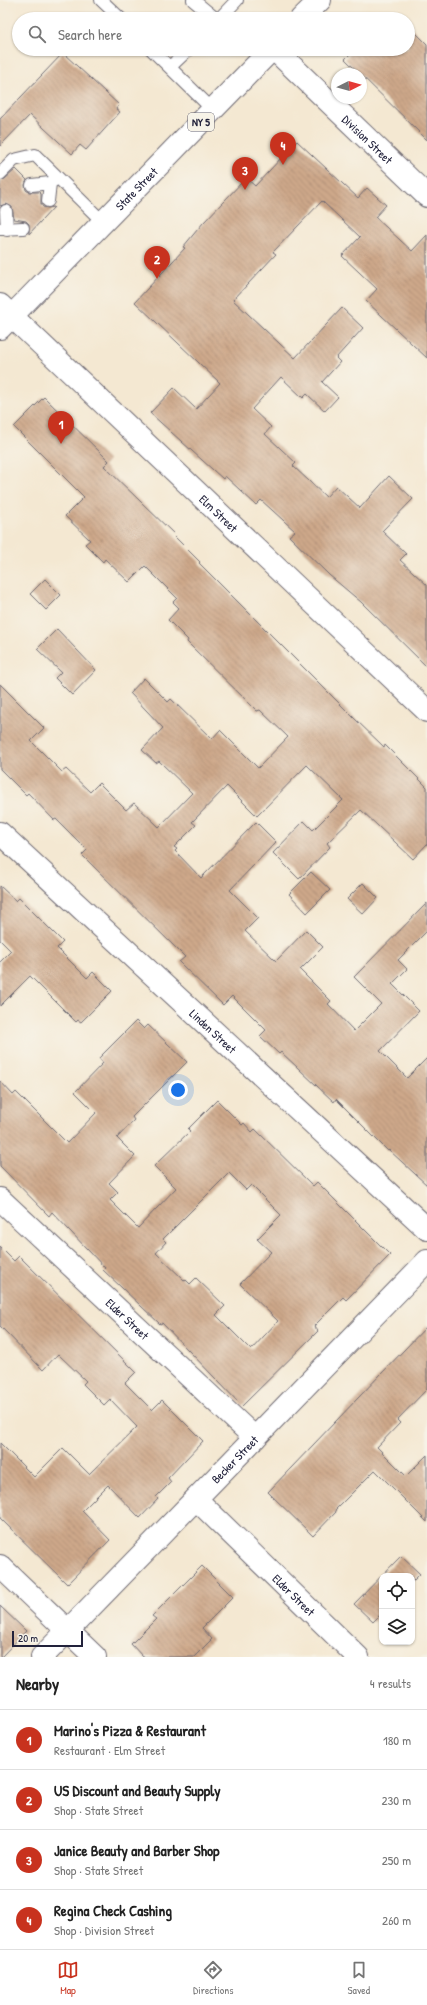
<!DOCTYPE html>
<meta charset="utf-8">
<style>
:root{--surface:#fff;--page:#f6f6f6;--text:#222;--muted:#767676;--line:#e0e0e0;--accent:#c8321e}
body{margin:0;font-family:"Patrick Hand",sans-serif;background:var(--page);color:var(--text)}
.controls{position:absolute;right:12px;bottom:12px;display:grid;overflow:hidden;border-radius:8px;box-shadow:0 1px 3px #0004}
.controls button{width:36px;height:36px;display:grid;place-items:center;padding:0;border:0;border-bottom:1px solid var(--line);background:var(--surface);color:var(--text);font:20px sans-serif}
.compass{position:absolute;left:331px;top:68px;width:36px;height:36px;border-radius:50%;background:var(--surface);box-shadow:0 1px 3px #0004;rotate:84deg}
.scale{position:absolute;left:12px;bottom:10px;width:71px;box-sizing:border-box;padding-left:4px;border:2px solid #22223b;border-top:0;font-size:11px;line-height:14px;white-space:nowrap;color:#22223b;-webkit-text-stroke:3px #f7f3e8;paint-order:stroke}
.you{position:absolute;left:178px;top:1090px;width:14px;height:14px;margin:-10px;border:3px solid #fff;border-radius:50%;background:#1a73e8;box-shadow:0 0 0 6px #1a73e833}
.badge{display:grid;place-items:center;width:26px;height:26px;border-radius:50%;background:var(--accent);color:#fff;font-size:13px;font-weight:700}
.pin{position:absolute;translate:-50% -33px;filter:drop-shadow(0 1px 2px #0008)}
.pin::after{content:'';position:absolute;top:21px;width:14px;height:12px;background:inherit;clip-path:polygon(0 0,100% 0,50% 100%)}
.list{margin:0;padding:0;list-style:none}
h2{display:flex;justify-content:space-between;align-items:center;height:52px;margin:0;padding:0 16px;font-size:17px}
h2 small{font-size:13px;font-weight:400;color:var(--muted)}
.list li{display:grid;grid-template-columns:26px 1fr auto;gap:12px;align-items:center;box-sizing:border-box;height:60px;padding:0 16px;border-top:1px solid var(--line)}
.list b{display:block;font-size:15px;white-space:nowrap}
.list p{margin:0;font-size:13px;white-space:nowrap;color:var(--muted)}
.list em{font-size:13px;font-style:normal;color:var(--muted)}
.icon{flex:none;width:22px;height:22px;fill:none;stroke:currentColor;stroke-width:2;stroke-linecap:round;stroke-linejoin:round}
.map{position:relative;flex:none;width:427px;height:1657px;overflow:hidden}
.search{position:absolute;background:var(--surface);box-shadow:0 1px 3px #0004;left:12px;right:12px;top:12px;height:44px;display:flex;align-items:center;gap:10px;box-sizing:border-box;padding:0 14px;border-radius:22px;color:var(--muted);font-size:15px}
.sheet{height:292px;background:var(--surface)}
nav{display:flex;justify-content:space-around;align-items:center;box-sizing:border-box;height:56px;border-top:1px solid var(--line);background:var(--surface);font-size:11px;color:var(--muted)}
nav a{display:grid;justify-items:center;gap:2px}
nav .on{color:var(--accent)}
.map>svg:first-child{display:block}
.building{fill:url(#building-back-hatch);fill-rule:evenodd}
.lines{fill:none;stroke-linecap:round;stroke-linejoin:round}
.lane-casing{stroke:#6c6770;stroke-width:14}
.street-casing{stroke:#6c6770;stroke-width:24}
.primary-casing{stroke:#6c6770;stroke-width:24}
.lane{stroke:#fff;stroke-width:12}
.street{stroke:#fff;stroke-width:22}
.primary{stroke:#fff;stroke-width:22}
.labels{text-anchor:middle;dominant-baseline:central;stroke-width:3;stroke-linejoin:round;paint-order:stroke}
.shield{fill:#f7f3e8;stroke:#62616f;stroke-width:1}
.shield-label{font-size:11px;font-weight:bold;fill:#22223b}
.street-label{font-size:12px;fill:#22223b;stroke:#f7f3e8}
</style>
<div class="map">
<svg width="427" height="1657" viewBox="0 0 427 1657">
<defs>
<pattern id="building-back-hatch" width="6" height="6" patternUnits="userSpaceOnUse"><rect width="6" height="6" fill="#cea88a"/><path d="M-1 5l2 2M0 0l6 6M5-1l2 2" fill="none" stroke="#a78872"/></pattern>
</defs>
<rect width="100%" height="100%" fill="#f7f3e8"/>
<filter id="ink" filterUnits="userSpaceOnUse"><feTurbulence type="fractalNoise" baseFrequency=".025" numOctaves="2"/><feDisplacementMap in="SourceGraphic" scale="8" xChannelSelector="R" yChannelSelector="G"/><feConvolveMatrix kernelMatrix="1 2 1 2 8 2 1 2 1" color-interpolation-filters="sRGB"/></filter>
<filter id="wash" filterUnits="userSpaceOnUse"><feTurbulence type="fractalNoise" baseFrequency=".012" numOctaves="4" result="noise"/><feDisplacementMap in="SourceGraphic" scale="16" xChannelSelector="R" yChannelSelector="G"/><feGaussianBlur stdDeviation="0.9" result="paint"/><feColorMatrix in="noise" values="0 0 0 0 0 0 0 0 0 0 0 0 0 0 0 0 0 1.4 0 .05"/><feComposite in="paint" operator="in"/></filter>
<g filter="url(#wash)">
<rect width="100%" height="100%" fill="#f4e8d2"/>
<g id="blocks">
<!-- building -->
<path class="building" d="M 408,25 L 427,44 L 427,140 L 345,59 L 355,49 L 408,49 Z
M 63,53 L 119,105 L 116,109 L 120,112 L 86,150 L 80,145 L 72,154 L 30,115 L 0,146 L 0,119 Z
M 297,141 L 358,198 L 367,188 L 386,205 L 375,217 L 412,251 L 427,235 L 427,358 L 366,301 L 377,289 L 342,256 L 360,237 L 322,201 L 273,252 L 276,254 L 233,300 L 295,358 L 342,308 L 363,328 L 336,358 L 340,362 L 322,382 L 338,397 L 325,411 L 307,394 L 303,398 L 281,377 L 252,409 L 271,427 L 265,434 L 296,463 L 293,466 L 326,497 L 336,486 L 360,508 L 389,476 L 413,499 L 382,531 L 406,554 L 400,560 L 427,585 L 427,667 L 361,602 L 329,575 L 289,536 L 295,531 L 261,500 L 256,505 L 225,476 L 223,479 L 150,413 L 174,388 L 196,409 L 220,383 L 135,302 L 185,248 L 183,247 L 203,223 L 246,178 L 255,186 Z
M 16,169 L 27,180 L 25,185 L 26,190 L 29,192 L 39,192 L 41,194 L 41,204 L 43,207 L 48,208 L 54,207 L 29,234 L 29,224 L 26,221 L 14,219 L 12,207 L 6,204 L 0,206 L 0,181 L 5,179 Z
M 44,397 L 109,461 L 104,466 L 175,535 L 174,536 L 200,562 L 199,563 L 354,718 L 384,747 L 385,745 L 427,787 L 427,844 L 413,859 L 361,810 L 327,843 L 330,847 L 299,879 L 273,853 L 304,821 L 313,830 L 343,800 L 307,765 L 257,816 L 227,786 L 192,822 L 196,825 L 174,847 L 177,849 L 175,851 L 201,878 L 256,822 L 276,842 L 230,890 L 258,918 L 245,931 L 276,961 L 306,930 L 323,947 L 300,970 L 331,1001 L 328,1004 L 354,1031 L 381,1004 L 354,977 L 427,903 L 427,931 L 398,960 L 407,969 L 392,984 L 419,1011 L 380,1051 L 407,1078 L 427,1058 L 427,1185 L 389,1150 L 388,1151 L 336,1099 L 334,1102 L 281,1052 L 279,1054 L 260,1036 L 266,1030 L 232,996 L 223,1005 L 179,962 L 185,957 L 82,855 L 87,850 L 56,819 L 54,820 L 28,793 L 26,795 L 0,769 L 0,684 L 44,728 L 31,741 L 62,772 L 66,769 L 90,792 L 99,783 L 126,810 L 134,803 L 159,827 L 192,793 L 159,761 L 156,763 L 142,750 L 163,728 L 130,693 L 144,678 L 168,702 L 171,699 L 212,739 L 220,730 L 258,768 L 288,737 L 260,710 L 257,711 L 187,642 L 188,640 L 168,620 L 179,608 L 173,602 L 177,598 L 145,566 L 129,582 L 105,559 L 103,562 L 85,544 L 90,540 L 65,516 L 84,497 L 14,427 Z
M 45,579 L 61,595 L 46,610 L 30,594 Z
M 57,629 L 96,670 L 72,695 L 55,678 L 61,672 L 37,649 Z
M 311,872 L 330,890 L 307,913 L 289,894 Z
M 363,883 L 378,898 L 363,914 L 347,899 Z
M 0,886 L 16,901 L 19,898 L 63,942 L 57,948 L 87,978 L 93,972 L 112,991 L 81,1022 L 78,1020 L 76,1022 L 30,976 L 0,1006 L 0,962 L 11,951 L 0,940 Z
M 136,1021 L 144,1029 L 148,1025 L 187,1062 L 132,1117 L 134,1120 L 117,1138 L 135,1156 L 109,1183 L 118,1192 L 110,1200 L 138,1228 L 176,1188 L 154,1166 L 190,1131 L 188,1129 L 217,1100 L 242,1125 L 244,1123 L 252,1132 L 255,1129 L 313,1186 L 317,1182 L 390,1255 L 346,1300 L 343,1297 L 314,1326 L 318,1331 L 242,1406 L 162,1323 L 160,1324 L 103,1270 L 105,1268 L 52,1212 L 49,1216 L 0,1166 L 0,1081 L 13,1095 L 16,1092 L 67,1143 L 96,1113 L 75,1092 L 103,1063 L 99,1058 ZM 229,1173 L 246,1190 L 251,1185 L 281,1215 L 257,1239 L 271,1252 L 240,1284 L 278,1321 L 251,1350 L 216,1315 L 225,1306 L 196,1278 L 190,1284 L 186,1280 L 185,1281 L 156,1253 L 166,1242 L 163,1239 Z
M 0,1247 L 14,1261 L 19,1256 L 136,1372 L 125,1383 L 152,1410 L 162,1400 L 203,1441 L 168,1478 L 171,1482 L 156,1497 L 158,1499 L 140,1518 L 108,1485 L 82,1511 L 110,1540 L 67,1584 L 0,1518 L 0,1443 L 34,1477 L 63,1448 L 89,1474 L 137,1427 L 110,1399 L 104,1405 L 83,1384 L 86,1381 L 58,1354 L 43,1370 L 0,1326 Z
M 427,1326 L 427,1389 L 397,1420 L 400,1423 L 377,1447 L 406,1476 L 427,1455 L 427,1522 L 375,1470 L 335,1510 L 336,1512 L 313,1536 L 268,1492 Z
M 401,1556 L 420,1574 L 412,1582 L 412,1576 L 382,1576 L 382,1613 L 373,1622 L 354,1604 Z
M 202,1566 L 233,1597 L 202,1628 L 212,1639 L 194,1657 L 143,1657 L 131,1644 L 156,1619 L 152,1616 Z
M 0,1606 L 26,1631 L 1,1657 L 0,1657 Z"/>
</g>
</g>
<g filter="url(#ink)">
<use href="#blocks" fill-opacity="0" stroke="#6c6770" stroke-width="1"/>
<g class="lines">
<defs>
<path id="lane" d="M 101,0 L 121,19
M 193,0 L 216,19
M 219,19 L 237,0
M 151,49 L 213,110
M 170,67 L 189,49
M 0,174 L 14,160 L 35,155 L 103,222
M 32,185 L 50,183
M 48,201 L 50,183 L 58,178
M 6,211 L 7,230
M 0,229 L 23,228"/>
<g id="street">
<path id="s1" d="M 274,49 L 427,196"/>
<path id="s2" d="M 0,305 L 427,711"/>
<path id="s3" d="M 0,833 L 427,1229"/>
<path id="s4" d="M 0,1199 L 255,1438"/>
<path id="s5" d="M 196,1499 L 358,1657"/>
<path d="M 0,1566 L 95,1657"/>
<path id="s6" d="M 42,1657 L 427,1261"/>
</g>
<g id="primary">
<path d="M 301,19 L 320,0"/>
<path id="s7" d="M 0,328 L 272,49"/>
</g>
</defs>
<!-- lane casing -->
<use href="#lane" class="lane-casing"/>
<!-- street casing -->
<use href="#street" class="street-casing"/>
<!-- primary casing -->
<use href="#primary" class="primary-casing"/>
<!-- lane -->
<use href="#lane" class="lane"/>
<!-- street -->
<use href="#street" class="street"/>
<!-- primary -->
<use href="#primary" class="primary"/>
</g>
</g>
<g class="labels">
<!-- shield labels -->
<rect class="shield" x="188" y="113" width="26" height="18" rx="3"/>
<g class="shield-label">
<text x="201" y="122">NY 5</text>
</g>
<!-- street labels -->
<g class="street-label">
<text stroke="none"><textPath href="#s1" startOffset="130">Division Street</textPath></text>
<text stroke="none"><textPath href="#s7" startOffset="195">State Street</textPath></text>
<text stroke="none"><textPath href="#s2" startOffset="302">Elm Street</textPath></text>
<text stroke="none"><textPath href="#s3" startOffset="291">Linden Street</textPath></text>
<text stroke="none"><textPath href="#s4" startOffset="175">Elder Street</textPath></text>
<text stroke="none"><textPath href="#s6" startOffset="276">Becker Street</textPath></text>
<text stroke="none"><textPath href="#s5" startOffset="137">Elder Street</textPath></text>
</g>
</g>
</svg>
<div class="controls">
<button><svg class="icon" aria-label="locate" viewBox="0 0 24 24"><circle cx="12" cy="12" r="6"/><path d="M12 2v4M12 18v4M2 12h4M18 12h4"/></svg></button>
<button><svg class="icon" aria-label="layers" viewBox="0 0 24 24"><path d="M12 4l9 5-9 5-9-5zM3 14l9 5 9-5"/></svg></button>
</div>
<svg class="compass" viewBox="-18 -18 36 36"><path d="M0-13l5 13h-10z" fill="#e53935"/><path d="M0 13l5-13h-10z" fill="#767676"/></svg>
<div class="scale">20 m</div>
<div class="you"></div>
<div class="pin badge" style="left:61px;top:444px">1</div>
<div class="pin badge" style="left:157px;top:279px">2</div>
<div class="pin badge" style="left:245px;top:190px">3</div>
<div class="pin badge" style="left:283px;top:165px">4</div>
<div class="search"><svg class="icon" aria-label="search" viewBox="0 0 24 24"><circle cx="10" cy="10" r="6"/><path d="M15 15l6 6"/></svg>Search here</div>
</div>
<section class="sheet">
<h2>Nearby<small>4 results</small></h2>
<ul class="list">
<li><span class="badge">1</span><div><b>Marino's Pizza &amp; Restaurant</b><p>Restaurant · Elm Street</p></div><em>180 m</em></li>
<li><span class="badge">2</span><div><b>US Discount and Beauty Supply</b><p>Shop · State Street</p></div><em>230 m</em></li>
<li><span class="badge">3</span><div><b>Janice Beauty and Barber Shop</b><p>Shop · State Street</p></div><em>250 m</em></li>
<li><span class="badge">4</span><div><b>Regina Check Cashing</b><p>Shop · Division Street</p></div><em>260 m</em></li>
</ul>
</section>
<nav>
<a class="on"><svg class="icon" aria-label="map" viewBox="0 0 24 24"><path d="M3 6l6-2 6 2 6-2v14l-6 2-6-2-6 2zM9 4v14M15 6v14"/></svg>Map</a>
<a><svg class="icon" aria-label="directions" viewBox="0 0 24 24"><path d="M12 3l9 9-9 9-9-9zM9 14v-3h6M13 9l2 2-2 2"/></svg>Directions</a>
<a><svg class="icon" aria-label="saved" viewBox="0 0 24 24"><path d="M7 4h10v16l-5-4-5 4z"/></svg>Saved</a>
</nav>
